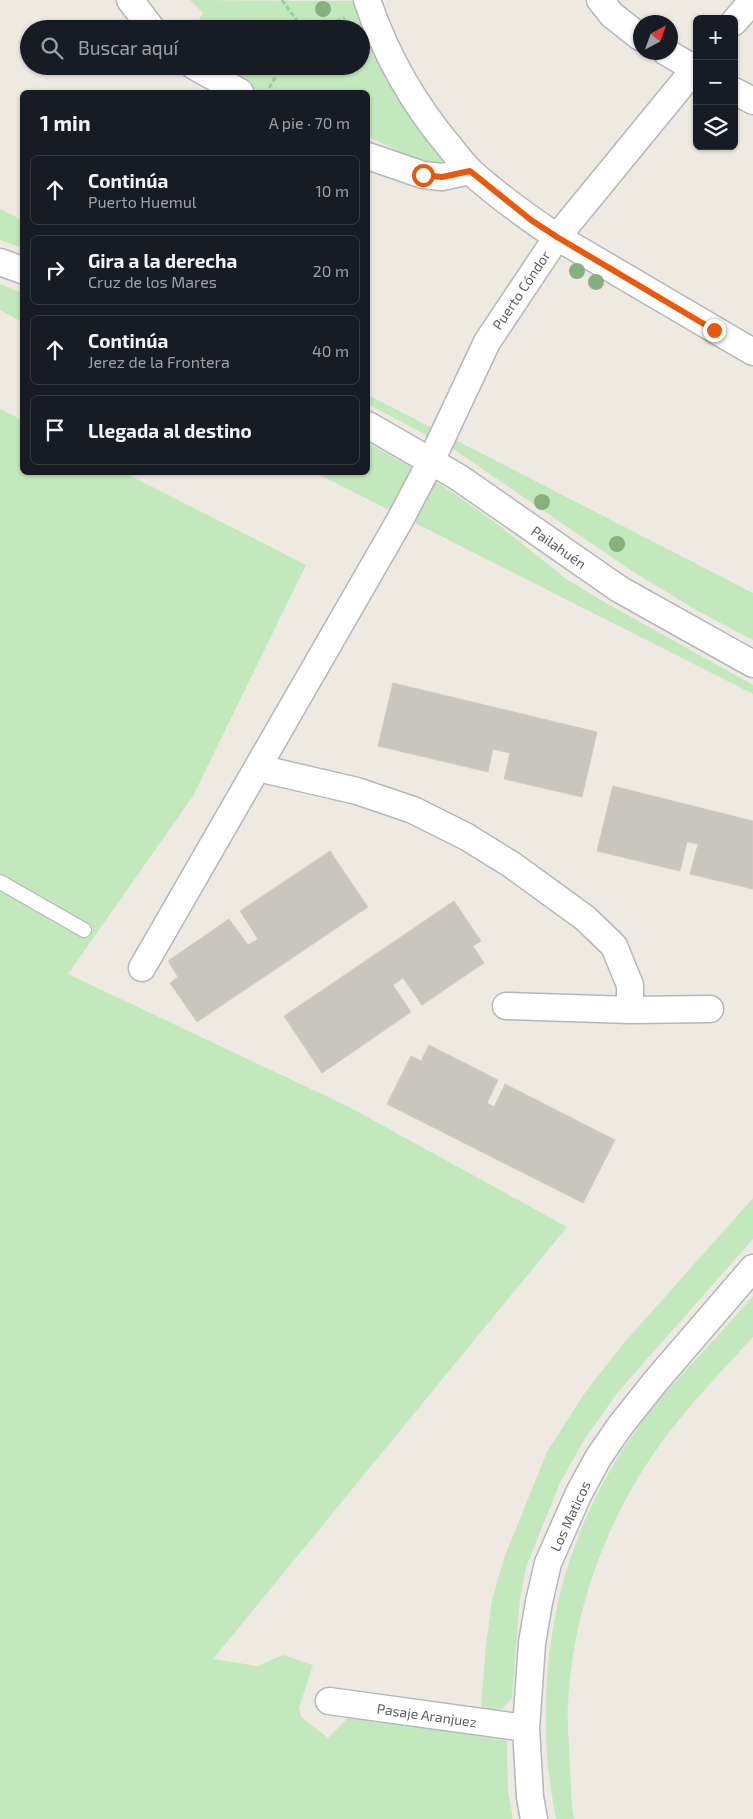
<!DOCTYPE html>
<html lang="es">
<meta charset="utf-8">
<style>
:root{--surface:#171b24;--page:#242831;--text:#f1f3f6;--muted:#9ea1a6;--line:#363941}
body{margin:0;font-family:"Exo 2",sans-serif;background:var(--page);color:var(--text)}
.controls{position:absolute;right:15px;top:15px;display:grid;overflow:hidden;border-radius:8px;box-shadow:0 1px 4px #0004}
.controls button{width:45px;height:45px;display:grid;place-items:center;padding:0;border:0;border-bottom:1px solid var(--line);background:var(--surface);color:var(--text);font:25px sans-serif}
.compass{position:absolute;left:633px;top:15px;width:45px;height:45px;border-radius:50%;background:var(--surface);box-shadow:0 1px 4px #0004;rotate:41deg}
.stop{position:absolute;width:15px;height:15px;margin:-11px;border:4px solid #ea580c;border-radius:50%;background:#fff}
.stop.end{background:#ea580c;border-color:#fff;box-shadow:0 1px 5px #0008}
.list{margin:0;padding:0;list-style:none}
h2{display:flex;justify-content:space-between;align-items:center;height:65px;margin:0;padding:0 20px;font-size:21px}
h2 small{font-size:16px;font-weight:400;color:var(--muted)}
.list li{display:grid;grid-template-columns:32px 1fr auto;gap:15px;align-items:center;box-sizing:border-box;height:70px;margin:0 10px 10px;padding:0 10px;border:1px solid var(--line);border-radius:8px}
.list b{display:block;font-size:19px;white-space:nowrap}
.list p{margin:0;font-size:16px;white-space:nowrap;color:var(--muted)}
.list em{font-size:16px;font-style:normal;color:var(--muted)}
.icon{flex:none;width:28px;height:28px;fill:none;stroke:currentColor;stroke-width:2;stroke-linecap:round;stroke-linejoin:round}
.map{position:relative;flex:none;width:753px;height:1819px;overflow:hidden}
.search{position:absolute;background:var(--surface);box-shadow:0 1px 4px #0004;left:20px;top:20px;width:350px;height:55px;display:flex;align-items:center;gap:12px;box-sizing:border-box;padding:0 18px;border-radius:28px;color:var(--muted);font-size:19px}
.panel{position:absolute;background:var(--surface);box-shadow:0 1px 4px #0004;left:20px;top:90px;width:350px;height:385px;border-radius:8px}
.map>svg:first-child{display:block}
.green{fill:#c3e8bd}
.building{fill:#c9c5bf;stroke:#d3cbc0}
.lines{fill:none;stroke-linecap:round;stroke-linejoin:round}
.lane-casing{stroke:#b3b7bb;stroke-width:16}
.street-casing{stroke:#b3b7bb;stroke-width:29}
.path{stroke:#99d0a1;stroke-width:3;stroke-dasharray:5 2.5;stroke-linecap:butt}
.lane{stroke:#fff;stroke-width:14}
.street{stroke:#fff;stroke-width:26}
.tree{fill:#88b07f}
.route{stroke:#ea580c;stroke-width:6}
.labels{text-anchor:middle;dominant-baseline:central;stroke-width:4;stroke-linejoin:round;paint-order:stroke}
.street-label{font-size:14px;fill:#5a6064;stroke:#fff}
</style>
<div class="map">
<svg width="753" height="1819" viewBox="0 0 753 1819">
<rect width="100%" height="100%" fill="#eeeae2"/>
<!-- green -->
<path class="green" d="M 190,0 L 358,1 L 448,160 L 445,165 L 440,165 L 407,155 L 368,137 L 368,92 L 258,92 L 209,66 L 361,66 L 361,29 L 193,29 L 203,13 Z
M 0,209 L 22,220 L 22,248 L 0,240 Z
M 0,284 L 22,293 L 22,322 L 0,310 Z
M 368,395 L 753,593 L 753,640 L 696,610 L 632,571 L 456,451 L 368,404 Z
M 0,409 L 22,420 L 22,472 L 125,473 L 306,565 L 193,796 L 68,974 L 349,1107 L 567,1227 L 213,1659 L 258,1666 L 283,1655 L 313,1665 L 299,1708 L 301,1717 L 328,1738 L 351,1715 L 507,1741 L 508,1790 L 513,1819 L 0,1819 Z
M 368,443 L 417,470 L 458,496 L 496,523 L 565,578 L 599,599 L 753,685 L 753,694 L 316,473 L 368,472 Z
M 753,1198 L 753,1239 L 618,1392 L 584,1440 L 560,1483 L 526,1567 L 520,1598 L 512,1698 L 502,1709 L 494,1710 L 481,1707 L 486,1645 L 492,1600 L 504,1558 L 547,1452 L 584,1394 L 623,1344 Z
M 753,1296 L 753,1337 C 723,1370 691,1403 664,1439 C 610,1512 576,1601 569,1691 C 566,1716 569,1741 570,1766 C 571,1784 571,1802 574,1819 L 556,1819 C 551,1791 546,1761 546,1733 C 543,1615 574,1512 645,1418 C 657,1400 673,1385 687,1369 C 709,1345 731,1321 753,1296 Z"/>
<!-- building -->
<path class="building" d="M 393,683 L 597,732 L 582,797 L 504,779 L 510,753 L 493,749 L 488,772 L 378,746 Z
M 613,786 L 753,821 L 753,889 L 690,874 L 698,844 L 687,842 L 680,871 L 597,851 Z
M 330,851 L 368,907 L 197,1022 L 170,983 L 178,977 L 168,961 L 229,919 L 248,945 L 258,939 L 240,911 Z
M 454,901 L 481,941 L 473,946 L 484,963 L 422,1005 L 403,978 L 393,985 L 411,1012 L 322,1073 L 284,1016 Z
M 429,1045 L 498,1080 L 487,1103 L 494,1107 L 505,1084 L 615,1140 L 583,1203 L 387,1104 L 411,1056 L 421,1061 Z"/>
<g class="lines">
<defs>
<path id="lane" d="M 0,882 L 84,930"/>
<path id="street" d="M 130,0 L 152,29
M 367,0 C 385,53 413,103 449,146 C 456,155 463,164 471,172 C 498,196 527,217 557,237 L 753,352
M 600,0 L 612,15 L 640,37
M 734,22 L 753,0
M 666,52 L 697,70
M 194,66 L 240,92
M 734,91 L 753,101
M 368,156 L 423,175 L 442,177 L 470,171
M 0,262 L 22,270
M 368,425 L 458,477 L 619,589 L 753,664
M 258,768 L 357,791 L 413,810 L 467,837 L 512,865 L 585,918 L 614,946 L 630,985 L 630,1010
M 142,968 L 400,520 L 431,461 L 487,342 L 557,237 L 697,66
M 506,1006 L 630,1010 L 710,1009
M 329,1701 L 526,1728
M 534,1819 L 530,1797 L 526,1728 L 532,1643 L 539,1602 L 548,1563 L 579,1493 L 598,1458 L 620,1426 L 655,1382 L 753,1268"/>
</defs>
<!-- lane casing -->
<use href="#lane" class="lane-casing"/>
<!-- street casing -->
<use href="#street" class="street-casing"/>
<!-- path -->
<path class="path" d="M 282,0 L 303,29
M 315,29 L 345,18
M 269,88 L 282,66"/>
<!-- lane -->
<use href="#lane" class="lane"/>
<!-- street -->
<use href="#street" class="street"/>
</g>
<!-- trees -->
<g class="tree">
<circle cx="323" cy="9" r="8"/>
<circle cx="577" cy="271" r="8"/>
<circle cx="596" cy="282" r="8"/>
<circle cx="542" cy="502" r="8"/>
<circle cx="617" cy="544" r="8"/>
</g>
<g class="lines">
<!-- route -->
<path class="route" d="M 423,175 L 442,177 L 470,171 L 531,220 L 557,237 L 714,330"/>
</g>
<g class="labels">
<!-- street labels -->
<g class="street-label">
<text transform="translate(521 290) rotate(-56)">Puerto Cóndor</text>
<text transform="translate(559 547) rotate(35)">Pailahuén</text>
<text transform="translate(570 1516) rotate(-65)">Los Maticos</text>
<text transform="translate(427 1715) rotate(8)">Pasaje Aranjuez</text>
</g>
</g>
</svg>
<div class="controls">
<button>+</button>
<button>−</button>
<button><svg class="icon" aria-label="layers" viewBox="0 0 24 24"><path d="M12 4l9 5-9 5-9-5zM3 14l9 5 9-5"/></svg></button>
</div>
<svg class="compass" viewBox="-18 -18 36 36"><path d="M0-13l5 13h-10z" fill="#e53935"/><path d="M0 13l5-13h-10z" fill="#9ea1a6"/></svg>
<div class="stop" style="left:423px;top:175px"></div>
<div class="stop end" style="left:714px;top:330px"></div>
<div class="search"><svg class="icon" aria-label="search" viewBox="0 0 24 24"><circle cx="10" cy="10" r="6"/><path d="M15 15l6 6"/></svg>Buscar aquí</div>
<section class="panel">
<h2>1 min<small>A pie · 70 m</small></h2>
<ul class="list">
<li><svg class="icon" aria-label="ahead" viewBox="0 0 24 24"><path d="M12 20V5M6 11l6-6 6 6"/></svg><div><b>Continúa</b><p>Puerto Huemul</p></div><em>10 m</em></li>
<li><svg class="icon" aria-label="right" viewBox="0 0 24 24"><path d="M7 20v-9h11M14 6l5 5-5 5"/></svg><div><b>Gira a la derecha</b><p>Cruz de los Mares</p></div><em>20 m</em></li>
<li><svg class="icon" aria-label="ahead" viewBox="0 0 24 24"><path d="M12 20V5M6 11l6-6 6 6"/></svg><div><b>Continúa</b><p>Jerez de la Frontera</p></div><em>40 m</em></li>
<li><svg class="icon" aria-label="arrive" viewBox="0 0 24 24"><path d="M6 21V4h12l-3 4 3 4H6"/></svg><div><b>Llegada al destino</b></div></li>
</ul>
</section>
</div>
